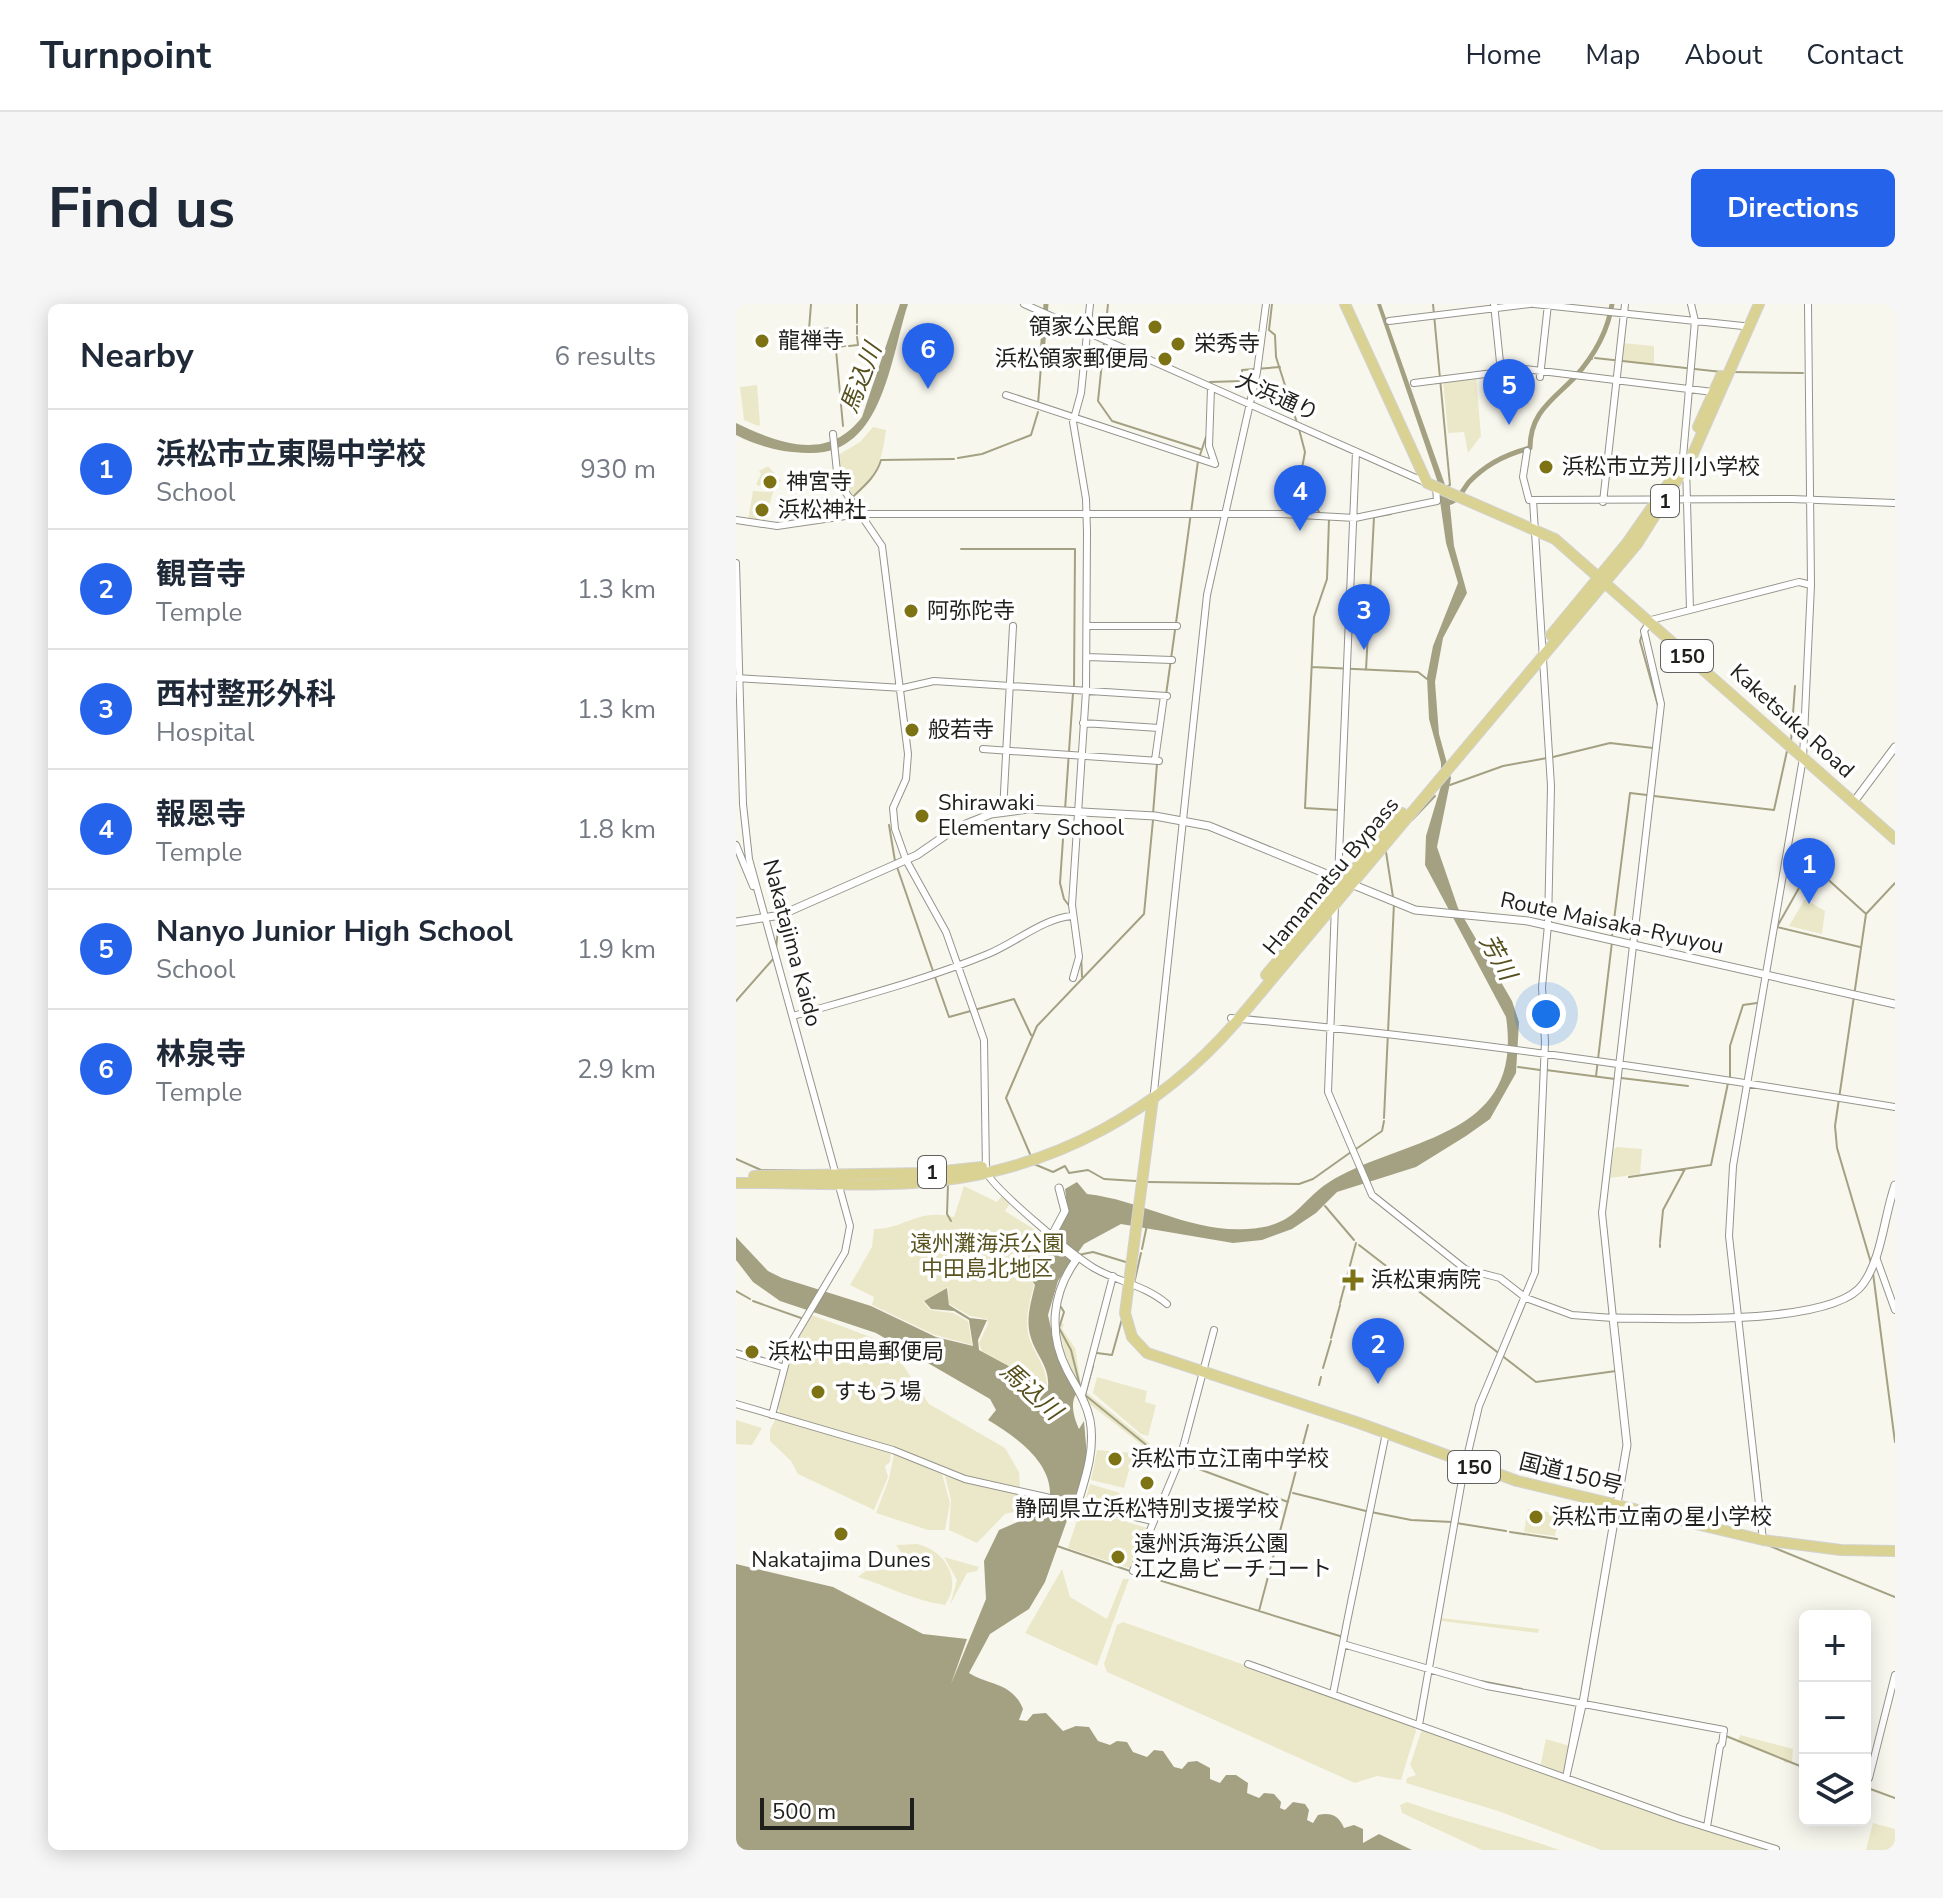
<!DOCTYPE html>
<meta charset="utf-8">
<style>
:root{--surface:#fff;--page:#f6f6f7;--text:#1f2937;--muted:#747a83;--line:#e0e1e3;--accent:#2563eb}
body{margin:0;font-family:"Nunito Sans","Noto Sans JP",sans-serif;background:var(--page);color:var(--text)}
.controls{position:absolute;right:24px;bottom:24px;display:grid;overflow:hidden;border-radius:12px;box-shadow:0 4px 20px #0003}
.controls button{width:72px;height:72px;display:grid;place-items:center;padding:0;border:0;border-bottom:2px solid var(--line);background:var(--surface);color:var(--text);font:40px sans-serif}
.scale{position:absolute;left:24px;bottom:20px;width:154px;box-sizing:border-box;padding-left:8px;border:4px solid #1f1f1c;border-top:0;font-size:22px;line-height:28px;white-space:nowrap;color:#1f1f1c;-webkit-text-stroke:6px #fff;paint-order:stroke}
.you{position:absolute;left:810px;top:710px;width:28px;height:28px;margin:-20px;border:6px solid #fff;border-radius:50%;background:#1a73e8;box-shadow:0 0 0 12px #1a73e833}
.badge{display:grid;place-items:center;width:52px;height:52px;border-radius:50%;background:var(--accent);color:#fff;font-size:26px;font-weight:700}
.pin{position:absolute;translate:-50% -66px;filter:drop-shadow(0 2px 4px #0008)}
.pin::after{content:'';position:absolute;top:42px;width:28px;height:24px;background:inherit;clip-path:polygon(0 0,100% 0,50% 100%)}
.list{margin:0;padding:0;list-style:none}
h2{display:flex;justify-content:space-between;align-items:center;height:104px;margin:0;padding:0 32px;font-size:34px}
h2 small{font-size:26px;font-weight:400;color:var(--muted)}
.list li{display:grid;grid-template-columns:52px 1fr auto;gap:24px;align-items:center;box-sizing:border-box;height:120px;padding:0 32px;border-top:2px solid var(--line)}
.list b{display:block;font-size:30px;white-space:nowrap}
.list p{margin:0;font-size:26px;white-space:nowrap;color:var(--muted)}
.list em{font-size:26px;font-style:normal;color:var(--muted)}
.icon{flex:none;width:44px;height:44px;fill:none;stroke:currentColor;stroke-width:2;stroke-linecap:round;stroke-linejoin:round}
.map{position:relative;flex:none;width:1159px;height:1546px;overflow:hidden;border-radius:12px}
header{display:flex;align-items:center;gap:48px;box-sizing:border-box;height:112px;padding:0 40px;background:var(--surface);border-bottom:2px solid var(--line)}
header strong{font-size:38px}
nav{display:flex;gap:44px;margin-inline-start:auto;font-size:28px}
.intro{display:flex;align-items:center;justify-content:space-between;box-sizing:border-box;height:192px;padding:0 48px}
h1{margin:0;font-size:56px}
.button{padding:20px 36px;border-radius:12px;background:var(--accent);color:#fff;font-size:28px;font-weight:700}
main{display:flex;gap:48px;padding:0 48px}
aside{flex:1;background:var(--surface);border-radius:12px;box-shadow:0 4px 20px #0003}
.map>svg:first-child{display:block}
.green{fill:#ebe8c9}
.water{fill:#a4a183}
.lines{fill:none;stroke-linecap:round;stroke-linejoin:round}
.stream{stroke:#a4a183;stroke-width:2}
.river{stroke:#a4a183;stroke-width:5}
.tertiary-casing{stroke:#95948c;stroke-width:8}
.secondary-casing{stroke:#95948c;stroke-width:9}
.trunk-casing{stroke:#d2d2d2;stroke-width:12}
.tertiary{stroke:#fff;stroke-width:6}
.secondary{stroke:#fff;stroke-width:7}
.trunk{stroke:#dad292;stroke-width:10}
.poi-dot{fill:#7d7315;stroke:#fff;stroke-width:3}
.labels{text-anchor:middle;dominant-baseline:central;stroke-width:7;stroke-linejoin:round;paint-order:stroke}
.shield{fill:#fff;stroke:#626260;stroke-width:2}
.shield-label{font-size:20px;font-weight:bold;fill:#1f1f1c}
.poi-label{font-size:22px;fill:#1f1f1c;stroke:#fff;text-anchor:start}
.street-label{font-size:22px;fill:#1f1f1c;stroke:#fff}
.park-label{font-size:22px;fill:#59541f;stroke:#fff}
.water-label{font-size:24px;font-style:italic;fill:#56501c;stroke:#fff}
</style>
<header>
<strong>Turnpoint</strong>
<nav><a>Home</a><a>Map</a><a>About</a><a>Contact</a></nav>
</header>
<div class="intro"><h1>Find us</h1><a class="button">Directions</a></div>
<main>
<aside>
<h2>Nearby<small>6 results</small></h2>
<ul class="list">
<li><span class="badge">1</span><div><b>浜松市立東陽中学校</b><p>School</p></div><em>930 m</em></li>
<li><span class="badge">2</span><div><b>観音寺</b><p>Temple</p></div><em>1.3 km</em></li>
<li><span class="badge">3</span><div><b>西村整形外科</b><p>Hospital</p></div><em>1.3 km</em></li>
<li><span class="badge">4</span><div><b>報恩寺</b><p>Temple</p></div><em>1.8 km</em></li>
<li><span class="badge">5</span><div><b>Nanyo Junior High School</b><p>School</p></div><em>1.9 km</em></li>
<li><span class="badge">6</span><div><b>林泉寺</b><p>Temple</p></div><em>2.9 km</em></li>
</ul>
</aside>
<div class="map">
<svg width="1159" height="1546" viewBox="0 0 1159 1546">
<rect width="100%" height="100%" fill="#f8f7ee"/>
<!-- green -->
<path class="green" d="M 886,39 L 918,42 L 918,60 L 884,57 Z
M 740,73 L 745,132 L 732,149 L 728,128 L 712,129 L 707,77 Z
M 21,81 L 24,121 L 22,122 L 8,116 L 4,83 Z
M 137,123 L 150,126 C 146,158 140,173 114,194 L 105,181 L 102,151 L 124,138 Z
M 32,162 L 45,177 L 38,185 L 28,219 L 12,216 L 17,187 L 33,188 L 42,176 L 37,172 L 23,182 L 20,180 L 25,170 L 23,167 Z
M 1069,595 L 1089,607 L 1086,630 L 1053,622 Z
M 881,843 L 906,845 L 904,870 L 874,874 L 878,845 Z
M 228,882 L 261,898 L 266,892 L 275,898 L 269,907 L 312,934 L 310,939 L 314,943 L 302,957 L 295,977 L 298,981 C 294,997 288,1017 293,1033 C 298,1050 311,1062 311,1082 L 246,1047 L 243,1039 L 252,1020 L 251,1015 L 234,1012 L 213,1000 L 212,983 L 187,997 L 194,1006 L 217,1009 L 232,1017 L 236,1041 L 199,1031 L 136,1001 L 138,993 L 114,981 L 136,943 L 138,925 C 169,925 181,904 218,913 Z
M 76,1011 L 153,1040 L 193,1100 L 269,1144 L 283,1168 L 284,1184 L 238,1176 L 45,1110 L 41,1103 L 56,1044 Z
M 323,1019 L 328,1020 L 326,1025 L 339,1044 L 346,1086 C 331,1063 326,1041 323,1019 Z
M 361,1073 L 411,1087 L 409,1098 L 420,1101 L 412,1132 L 405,1130 L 357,1089 Z
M 350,1088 L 429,1152 L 440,1156 L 439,1161 L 426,1157 L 411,1140 L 406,1141 L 351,1098 Z
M 40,1114 L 155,1148 L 154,1158 L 149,1162 L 152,1173 L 138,1206 L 62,1170 L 55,1157 L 34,1137 L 34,1126 Z
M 0,1116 L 26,1124 L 16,1141 L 0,1140 Z
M 361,1146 L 398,1149 L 388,1184 L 355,1176 Z
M 158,1150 L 206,1170 L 214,1199 L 209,1226 L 192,1226 L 140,1209 L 153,1175 Z
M 209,1172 L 286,1190 L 291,1205 L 269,1210 L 241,1239 L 213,1226 L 215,1196 Z
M 354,1180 L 384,1189 L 380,1202 L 350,1193 Z
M 345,1204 L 411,1224 L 396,1265 L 332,1244 Z
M 792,1205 L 823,1210 L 819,1232 L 788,1228 Z
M 181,1240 C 209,1246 227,1276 209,1301 C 179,1297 151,1282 122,1273 L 130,1267 L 168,1264 L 169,1254 L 160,1241 Z
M 208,1253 L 243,1263 L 241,1267 L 231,1269 L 214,1301 L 221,1276 Z
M 326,1265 L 334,1293 L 371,1315 L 387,1275 L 393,1275 L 361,1362 L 289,1329 Z
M 705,1314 L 803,1325 L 802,1329 L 705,1317 Z
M 387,1318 L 678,1421 L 680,1427 L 665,1476 L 641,1472 L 619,1479 L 371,1368 L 368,1360 L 381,1321 Z
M 686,1425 L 1037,1546 L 865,1546 L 762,1507 L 670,1479 L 671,1474 L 680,1471 L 674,1461 Z
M 1004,1431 L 1057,1445 L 1056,1458 L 1049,1459 L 1046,1453 L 1002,1438 Z
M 810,1435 L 834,1442 L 827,1471 L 804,1463 Z
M 671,1498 C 722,1516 773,1528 824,1546 L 746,1546 L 666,1509 L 664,1501 Z
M 1137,1519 L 1159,1525 L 1159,1546 L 1130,1546 Z"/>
<!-- water -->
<path class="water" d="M 164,0 L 172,0 C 154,55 147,152 72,149 C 45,148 24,143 0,131 L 0,119 C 44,140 92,158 126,113 Z
M 641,0 L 645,0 L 713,192 L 718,242 L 731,289 L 707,334 L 699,378 L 703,430 L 715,474 L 701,543 L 722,604 L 776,697 L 783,718 L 780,769 L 754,815 L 730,832 L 680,863 L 601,888 L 580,909 L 556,925 L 526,936 L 497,939 L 385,920 L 348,940 L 322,977 L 312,1011 L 321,1052 L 340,1090 C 334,1100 338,1114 343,1125 L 348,1117 L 351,1152 L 344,1180 L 309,1278 L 293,1305 L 254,1330 L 233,1369 C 254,1382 276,1378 287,1405 L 283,1416 L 291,1417 L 297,1410 L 310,1409 L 327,1427 L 340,1422 L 353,1423 L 362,1437 L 374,1441 L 381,1437 L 391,1438 L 397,1448 L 411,1453 L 418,1446 L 427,1447 L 438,1463 L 446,1465 L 452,1458 L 461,1457 L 474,1464 L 474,1475 L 484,1479 L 490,1471 L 500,1471 L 512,1479 L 511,1489 L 523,1494 L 528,1489 L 538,1490 L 545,1498 L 544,1504 L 549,1506 L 557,1498 L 569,1500 L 573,1506 L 571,1516 L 577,1519 L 582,1511 C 594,1508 603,1511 608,1524 L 618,1521 L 627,1525 L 627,1539 L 643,1530 L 676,1546 L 0,1546 L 0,1260 L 97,1283 L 187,1330 L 231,1335 L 215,1380 L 250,1295 L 248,1257 L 263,1226 L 312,1205 C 324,1163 283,1135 252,1116 L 260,1106 L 254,1095 L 140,1029 L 44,997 L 17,978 L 0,956 L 0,933 L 32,967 L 46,974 L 135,1002 L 200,1033 L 237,1042 L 233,1016 L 218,1007 L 195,1005 L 188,997 L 211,984 L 213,1001 L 234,1014 L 251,1016 L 242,1036 L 243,1046 L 312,1083 C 314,1063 300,1051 295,1034 C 289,1017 295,998 299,981 L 296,977 C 309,941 336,928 329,885 L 341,878 L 351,890 C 406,896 455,929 511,925 C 563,922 561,897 598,875 C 674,832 788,833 770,713 L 689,561 L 690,532 L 705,482 L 705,459 L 693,415 L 691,373 L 697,342 L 722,279 L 710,239 L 701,176 Z"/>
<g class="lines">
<!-- stream -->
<path class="stream" d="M 75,0 L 73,26 L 98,24 L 107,122
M 121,0 L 121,19
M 372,0 L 362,97 L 376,117 L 464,145
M 536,0 L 533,26 L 539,31 L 540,53 L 561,119
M 697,0 L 714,181 L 710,183
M 121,22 L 121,30
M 113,42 L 122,41 L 121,33
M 101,43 L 109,42
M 859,54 L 986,68
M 852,55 L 856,55
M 996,68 L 1067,69
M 474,78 L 506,77 L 506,66 L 544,63
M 302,100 L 305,62
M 563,125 L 569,148 L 562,186 L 573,193 L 585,211
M 222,154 L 246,150 L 295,131 L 302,108
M 100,211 C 114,191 138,180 145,156 L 218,155
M 593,215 L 591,275 L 578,313 L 569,504 L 602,506
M 225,245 L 339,245 L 338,383
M 440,319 L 462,157 L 470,133
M 909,320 L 904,337 L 922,402
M 576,363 L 682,368 L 691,375
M 630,366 L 638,213 L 655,210
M 430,391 L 439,326
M 1055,437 L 1059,382
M 817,453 L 874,439 L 917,444
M 714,481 L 767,462 L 811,454
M 918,492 L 1038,506 L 1051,447
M 417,510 L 421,460
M 676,516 L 699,492
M 153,521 L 159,557
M 650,548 L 657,593
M 161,563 L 197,667
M 334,603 L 328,595 L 324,579 L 337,389
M 1042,621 L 1076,561 L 1129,609
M 1041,623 L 1124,643
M 876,632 L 894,489 L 911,491
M 40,645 L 43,615
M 345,648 L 346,673
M 199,673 L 213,713 L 278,695 L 295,731
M 0,697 L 38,654
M 782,763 L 804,766
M 810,766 L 879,775
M 860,772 L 876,638
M 994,773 L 994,742 L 1007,701 L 1021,699
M 885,774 L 952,782
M 648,814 L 658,599
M 620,845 L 646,827 L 648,817
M 294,850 L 270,794 L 301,722 L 408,610 L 417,516
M 0,855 L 25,866 L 93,866
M 298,860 L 317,868 L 329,862 L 333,869 L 352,866 L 368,875 L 400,877
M 893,873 L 975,861 L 992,779
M 411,878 L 563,880 L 577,875 L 615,848
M 212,880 L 211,910 L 215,917
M 589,902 L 618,936
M 924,938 L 927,906 L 949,865
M 623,941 L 800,1078 L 880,1067
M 924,943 L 924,940
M 406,945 L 411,921
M 342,951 L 357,948 L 393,959
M 1135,959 L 1101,844 L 1099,822 L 1130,610 L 1159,579
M 1137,969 L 1159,1138
M 398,980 L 405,949
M 0,987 L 14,995
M 17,997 L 65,1014
M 604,999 L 620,939
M 325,1003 L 328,1008 L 323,1024 L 335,1046 L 344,1082
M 595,1034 L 604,1001
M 361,1049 L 376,1051 L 386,1015
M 587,1064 L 595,1037
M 583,1081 L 585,1073
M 349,1091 L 425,1153 L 438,1159
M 349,1091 L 357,1062
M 1021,1156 L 1029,1233
M 444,1158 L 552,1198
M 557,1189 L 630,1207
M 635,1208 L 675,1216 L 716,1218
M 720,1219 L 770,1227
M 774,1228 L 821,1235
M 1029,1240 L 1159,1293
M 321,1242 L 394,1267
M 400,1269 L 607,1333
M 523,1307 L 572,1121
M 745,1377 L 786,1385
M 890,1405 L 986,1423
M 990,1432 L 1069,1464
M 1129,1483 L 1159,1494"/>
<!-- river -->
<path class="river" d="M 305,62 L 310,0
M 711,199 C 722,198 726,187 733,178 C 750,160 770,150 794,144 C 794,108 817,96 839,73 C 857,53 872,27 876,0"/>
<defs>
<path id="tertiary" d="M 288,0 L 691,179
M 758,0 L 765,68
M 798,0 L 1007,22
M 653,17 L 794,0
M 804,73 L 812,0
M 678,79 L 789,65 L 977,88
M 475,84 L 473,142 L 479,160
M 270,91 L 479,160
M 97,130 L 102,177 L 146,242 L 172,450 L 170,475 L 157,504 L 159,525 L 170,556 L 210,628 L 248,736 L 250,868 C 260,887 338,952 358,964 C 382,978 409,981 431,1000
M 791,147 L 787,173 L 793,196 L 1056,195 L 1159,199
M 947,153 L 959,17 L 955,0
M 950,162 L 954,306
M 867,198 L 889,0
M 0,216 L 41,222 L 123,210 L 546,210 L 619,214 L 701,197 L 700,183
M 0,259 L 7,500 L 13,555 L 114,922 L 109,948 L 55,1039 L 36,1111
M 351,322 L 441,322
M 351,353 L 436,356
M 0,374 L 167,384 L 198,377 L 431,392
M 347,419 L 423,424
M 247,445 L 423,457
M 419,456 L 428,392
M 267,507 L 277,322
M 0,541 L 17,582
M 602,575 L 620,148
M 599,601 L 592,788 L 636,891 L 729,965 L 764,974 L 790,994 L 836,1011 L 877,1014 L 866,909 L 925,400 L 908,327 L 915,316 L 1063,278 L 1075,281
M 337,674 L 343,653 L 336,601 L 350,387 L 351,228 L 350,195 L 337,118 L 345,89 L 354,0
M 57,712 C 123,693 189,676 252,650 C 279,639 308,614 336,612
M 495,714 C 718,734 939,767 1159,803
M 418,788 L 471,291 L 521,68 L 530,0
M 1140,953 L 1159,1006
M 0,1049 L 46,1063
M 346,1091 L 377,972
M 0,1100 L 157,1146 L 229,1175 L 417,1217
M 1027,1236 L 993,932 L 997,862 L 1067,454 L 1075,281 L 1072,0
M 397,1267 L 444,1155 L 478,1026
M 617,1288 L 611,1318 L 650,1129
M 607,1340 L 751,1382 L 988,1426 L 986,1440
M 607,1341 L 597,1390 L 611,1318
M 512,1360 L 944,1515 L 1040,1545
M 844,1399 L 830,1474 L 847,1399
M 683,1421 L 727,1170 L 743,1102 L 799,968 L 809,738 L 806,683 L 812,621 L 815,482 L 797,196
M 1133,1474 L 1159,1371
M 971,1523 L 984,1442"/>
<path id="secondary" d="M 1117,499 L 1159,443
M 0,618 L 45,611 L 181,551 L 220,524 L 255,510 L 292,505 L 419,512 L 473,522 L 679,606 L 792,617 L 1159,700
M 323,884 L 329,907 L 314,935 L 340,956 C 316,989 312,1029 331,1066 C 340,1083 350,1097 354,1116 C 359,1143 351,1169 343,1195
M 847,1399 L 891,1141 L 877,1014 C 928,1014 1097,1023 1127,980 C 1146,954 1148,912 1159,881"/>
<path id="trunk" d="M 609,0 L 691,179 L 819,235 L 1159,535
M 962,123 L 985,72
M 815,331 L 891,239 L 935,176
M 530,671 L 666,509
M 417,794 L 389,1009 L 396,1033 L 411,1049 L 623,1119 L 781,1177 L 1027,1236 L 1105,1246 L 1159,1247
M 18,872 L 189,869 L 246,863
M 0,879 C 66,878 135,884 201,877 C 319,864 423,807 500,718 L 901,240 L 956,152 L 1023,0"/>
</defs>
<!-- tertiary casing -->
<use href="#tertiary" class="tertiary-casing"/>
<!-- secondary casing -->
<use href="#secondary" class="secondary-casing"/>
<!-- trunk casing -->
<use href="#trunk" class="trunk-casing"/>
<!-- tertiary -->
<use href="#tertiary" class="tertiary"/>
<!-- secondary -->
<use href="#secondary" class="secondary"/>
<!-- trunk -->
<use href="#trunk" class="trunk"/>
</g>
<!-- markers -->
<g class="poi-dot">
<circle cx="419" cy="23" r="8"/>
<circle cx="26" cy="37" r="8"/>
<circle cx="442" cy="40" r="8"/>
<circle cx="429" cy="55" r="8"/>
<circle cx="810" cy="163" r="8"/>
<circle cx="34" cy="178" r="8"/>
<circle cx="26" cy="206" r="8"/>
<circle cx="175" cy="307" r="8"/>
<circle cx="176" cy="426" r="8"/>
<circle cx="186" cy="512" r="8"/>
<path d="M613 964h8v8h8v8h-8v8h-8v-8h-8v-8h8z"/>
<circle cx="16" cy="1048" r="8"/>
<circle cx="82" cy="1088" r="8"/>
<circle cx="379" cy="1155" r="8"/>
<circle cx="411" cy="1179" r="8"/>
<circle cx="800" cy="1213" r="8"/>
<circle cx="105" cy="1230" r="8"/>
<circle cx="382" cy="1253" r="8"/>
</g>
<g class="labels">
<!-- shield labels -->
<g class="shield">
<rect x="915" y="181" width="28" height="32" rx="6"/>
<rect x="925" y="336" width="52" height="32" rx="6"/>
<rect x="182" y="852" width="28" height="32" rx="6"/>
<rect x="712" y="1147" width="52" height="32" rx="6"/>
</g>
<g class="shield-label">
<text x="929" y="197">1</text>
<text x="951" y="352">150</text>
<text x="196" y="868">1</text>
<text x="738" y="1163">150</text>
</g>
<!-- poi labels -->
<g class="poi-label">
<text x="403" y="23" text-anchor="end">領家公民館</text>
<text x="42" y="37">龍禅寺</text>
<text x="458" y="40">栄秀寺</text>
<text x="413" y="55" text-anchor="end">浜松領家郵便局</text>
<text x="826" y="163">浜松市立芳川小学校</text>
<text x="50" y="178">神宮寺</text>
<text x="42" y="206">浜松神社</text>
<text x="191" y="307">阿弥陀寺</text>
<text x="192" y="426">般若寺</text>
<text x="202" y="499">Shirawaki<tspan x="202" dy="25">Elementary School</tspan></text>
<text x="635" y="976">浜松東病院</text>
<text x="32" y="1048">浜松中田島郵便局</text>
<text x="98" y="1088">すもう場</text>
<text x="395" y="1155">浜松市立江南中学校</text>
<text x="411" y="1205" text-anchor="middle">静岡県立浜松特別支援学校</text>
<text x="816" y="1213">浜松市立南の星小学校</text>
<text x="398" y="1240">遠州浜海浜公園<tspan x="398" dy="25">江之島ビーチコート</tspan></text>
<text x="105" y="1256" text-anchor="middle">Nakatajima Dunes</text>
</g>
<!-- street labels -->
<g class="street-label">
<text transform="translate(541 93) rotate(24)">大浜通り</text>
<text transform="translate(1056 417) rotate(42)">Kaketsuka Road</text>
<text transform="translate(595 572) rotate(-50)">Hamamatsu Bypass</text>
<text transform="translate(876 619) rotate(12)">Route Maisaka-Ryuyou</text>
<text transform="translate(56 639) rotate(75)">Nakatajima Kaido</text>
<text transform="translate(835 1170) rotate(14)">国道150号</text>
</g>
<!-- park labels -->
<g class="park-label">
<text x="251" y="940">遠州灘海浜公園<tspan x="251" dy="25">中田島北地区</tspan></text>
</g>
<!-- water labels -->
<g class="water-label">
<text transform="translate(125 74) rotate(-69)">馬込川</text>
<text transform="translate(762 653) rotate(61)">芳川</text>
<text transform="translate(295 1087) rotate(42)">馬込川</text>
</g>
</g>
</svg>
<div class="controls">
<button>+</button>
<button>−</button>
<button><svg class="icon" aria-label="layers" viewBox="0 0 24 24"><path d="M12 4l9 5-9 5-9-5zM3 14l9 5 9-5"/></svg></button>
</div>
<div class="scale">500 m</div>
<div class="you"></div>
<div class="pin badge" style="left:1073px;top:600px">1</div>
<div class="pin badge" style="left:642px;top:1080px">2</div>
<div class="pin badge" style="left:628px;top:346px">3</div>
<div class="pin badge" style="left:564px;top:227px">4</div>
<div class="pin badge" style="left:773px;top:121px">5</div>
<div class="pin badge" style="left:192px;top:85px">6</div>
</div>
</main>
